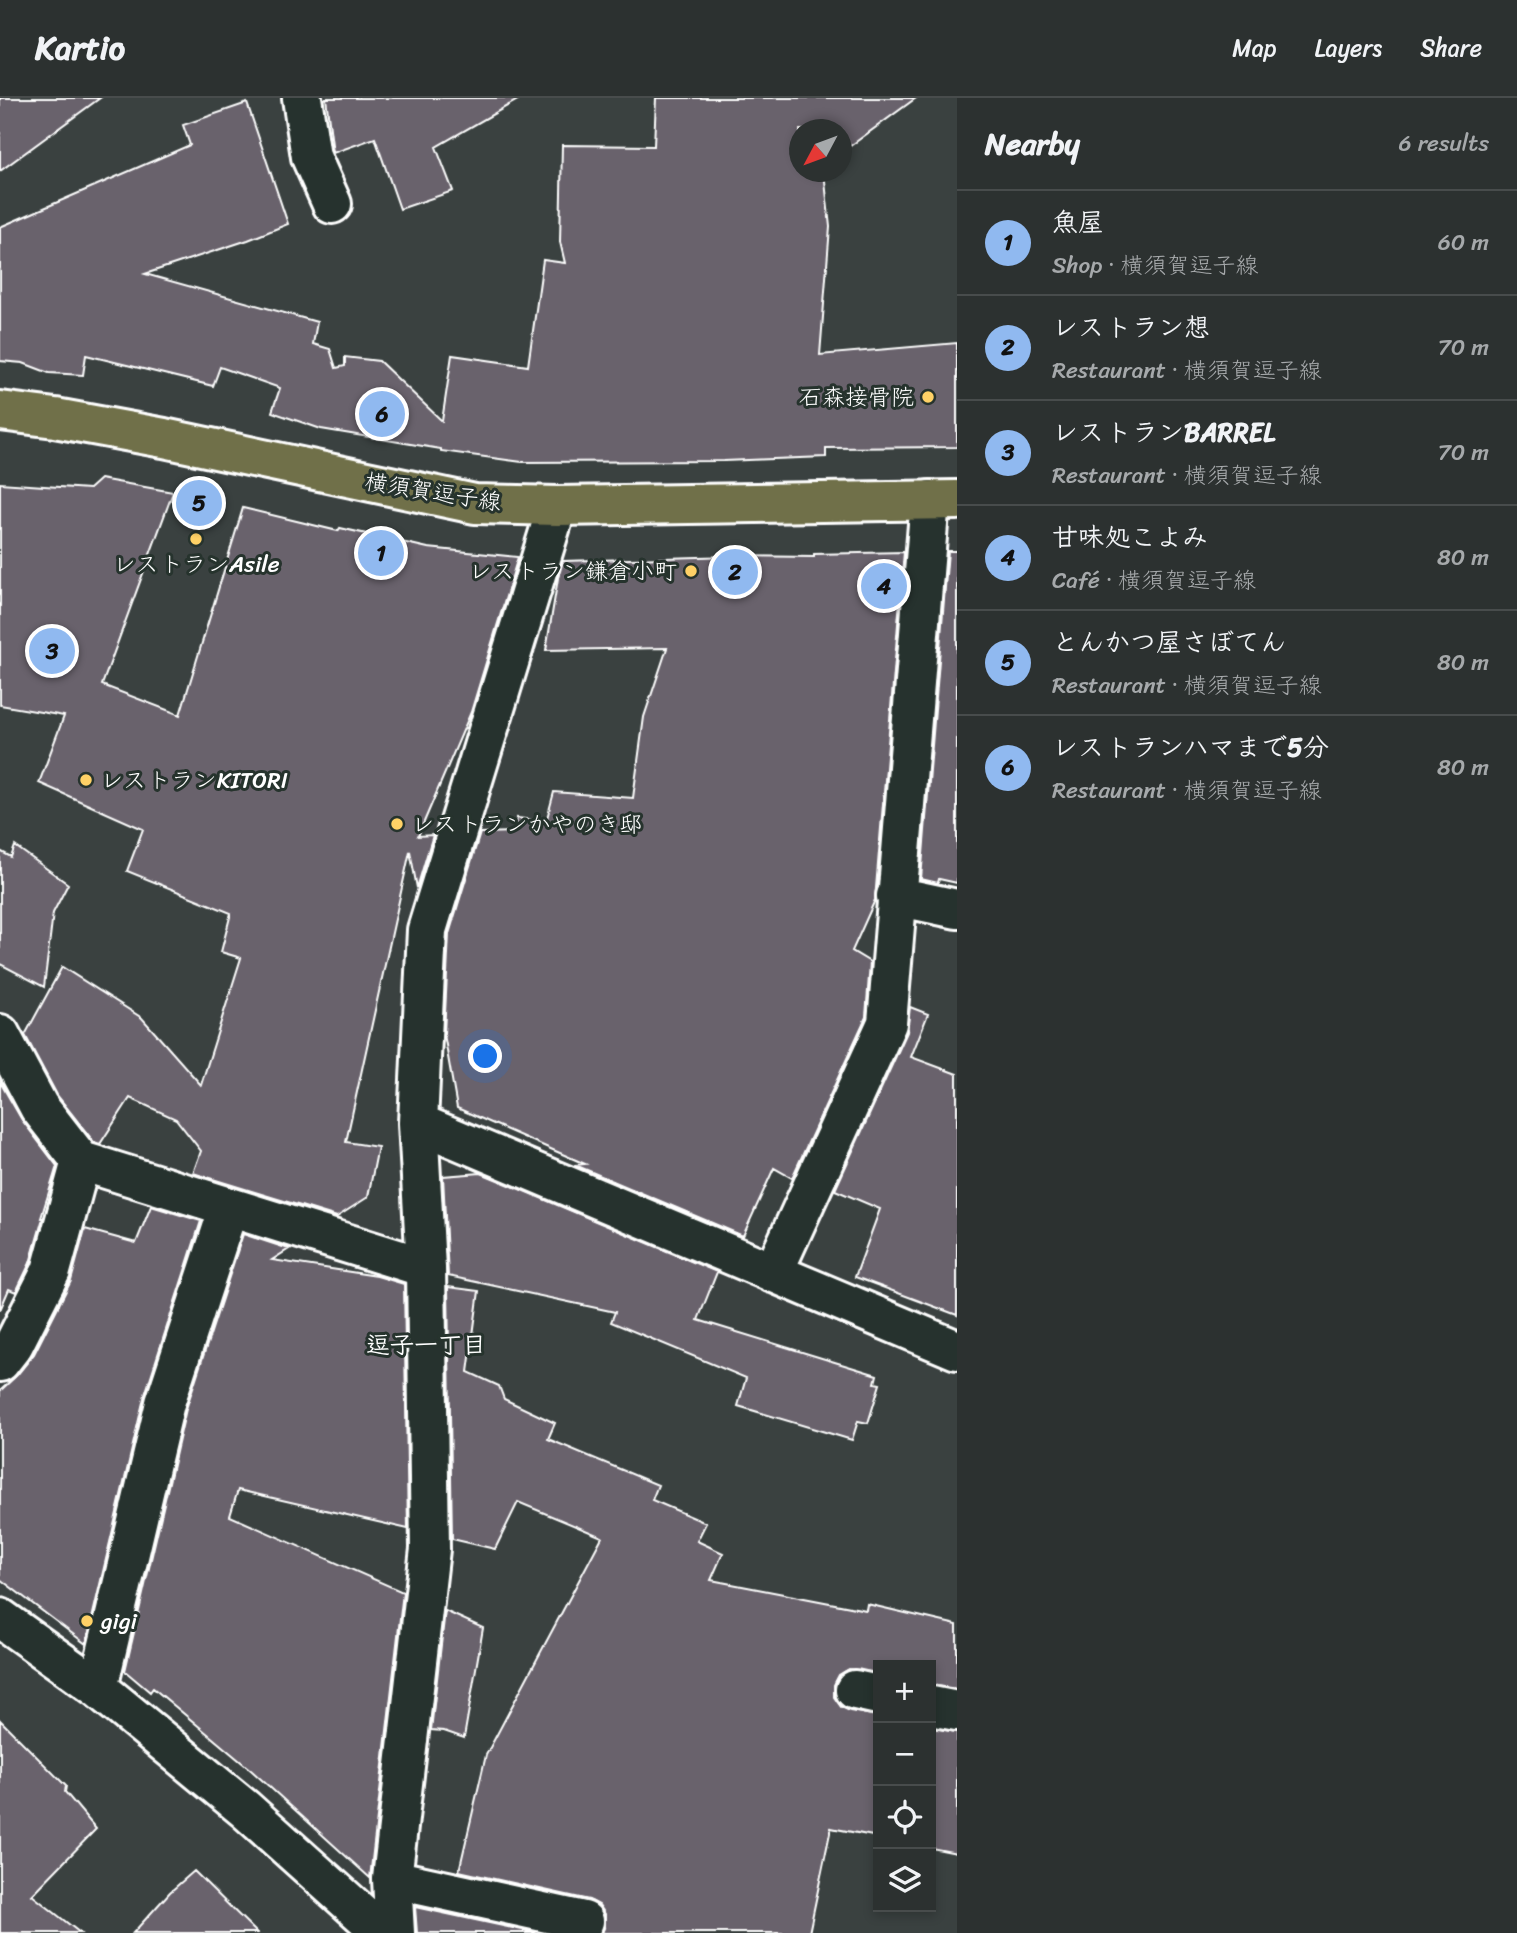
<!DOCTYPE html>
<meta charset="utf-8">
<style>
:root{--surface:#2c3130;--page:#383d3c;--text:#f1f3f6;--muted:#a6a9ab;--line:#484c4c;--accent:#90b9f0}
body{margin:0;font-family:Sriracha,"Klee One",sans-serif;background:var(--page);color:var(--text)}
.controls{position:absolute;right:21px;bottom:21px;display:grid;overflow:hidden;border-radius:0px;box-shadow:0 4px 10px #0003}
.controls button{width:63px;height:63px;display:grid;place-items:center;padding:0;border:0;border-bottom:2px solid var(--line);background:var(--surface);color:var(--text);font:35px sans-serif}
.compass{position:absolute;left:789px;top:21px;width:63px;height:63px;border-radius:50%;background:var(--surface);box-shadow:0 4px 10px #0003;rotate:229deg}
.you{position:absolute;left:486px;top:959px;width:24px;height:24px;margin:-18px;border:5px solid #fff;border-radius:50%;background:#1a73e8;box-shadow:0 0 0 10px #1a73e833}
.badge{display:grid;place-items:center;width:46px;height:46px;border-radius:50%;background:var(--accent);color:#111;font-size:23px;font-weight:700}
.pin{position:absolute;translate:-50% -50%;border:4px solid #fff;box-shadow:0 2px 7px #0006}
.list{margin:0;padding:0;list-style:none}
h2{display:flex;justify-content:space-between;align-items:center;height:91px;margin:0;padding:0 28px;font-size:30px}
h2 small{font-size:23px;font-weight:400;color:var(--muted)}
.list li{display:grid;grid-template-columns:46px 1fr auto;gap:21px;align-items:center;box-sizing:border-box;height:105px;padding:0 28px;border-top:2px solid var(--line)}
.list b{display:block;font-size:26px;white-space:nowrap}
.list p{margin:0;font-size:23px;white-space:nowrap;color:var(--muted)}
.list em{font-size:23px;font-style:normal;color:var(--muted)}
.icon{flex:none;width:38px;height:38px;fill:none;stroke:currentColor;stroke-width:2;stroke-linecap:round;stroke-linejoin:round}
.map{position:relative;flex:none;width:957px;height:1835px;overflow:hidden}
header{display:flex;align-items:center;gap:42px;box-sizing:border-box;height:98px;padding:0 35px;background:var(--surface);border-bottom:2px solid var(--line)}
header strong{font-size:33px}
nav{display:flex;gap:38px;margin-inline-start:auto;font-size:24px}
main{display:flex}
aside{flex:1;background:var(--surface)}
.map>svg:first-child{display:block}
.building{fill:#69626c;stroke:#fff;stroke-width:2}
.lines{fill:none;stroke-linecap:round;stroke-linejoin:round}
.minor-casing{stroke:#fff;stroke-width:44}
.major-casing{stroke:#fff;stroke-width:44}
.minor{stroke:#26332d;stroke-width:38}
.major{stroke:#70704a;stroke-width:38}
.poi-dot{fill:#ffd166;stroke:#26332d;stroke-width:2.5}
.labels{text-anchor:middle;dominant-baseline:central;stroke-width:6;stroke-linejoin:round;paint-order:stroke}
.poi-label{font-size:23px;fill:#fff;stroke:#26332d;text-anchor:start}
.street-label{font-size:23px;fill:#fff;stroke:#26332d}
.neighbourhood-label{font-size:24px;font-weight:bold;fill:#fff;stroke:#26332d}
</style>
<header>
<strong>Kartio</strong>
<nav><a>Map</a><a>Layers</a><a>Share</a></nav>
</header>
<main>
<div class="map">
<svg width="957" height="1835" viewBox="0 0 957 1835">
<rect width="100%" height="100%" fill="#3a4140"/>
<filter id="ink" filterUnits="userSpaceOnUse"><feTurbulence type="fractalNoise" baseFrequency=".0143" numOctaves="2"/><feDisplacementMap in="SourceGraphic" scale="14" xChannelSelector="R" yChannelSelector="G"/><feConvolveMatrix kernelMatrix="1 2 1 2 8 2 1 2 1" color-interpolation-filters="sRGB"/></filter>
<g filter="url(#ink)">
<!-- building -->
<path class="building" d="M 0,0 L 100,0 L 0,73 Z
M 326,0 L 521,0 L 436,49 L 453,93 L 400,111 L 375,40 L 333,55 Z
M 656,0 L 916,0 L 842,54 L 842,32 L 800,32 L 800,74 L 824,74 L 830,129 L 820,257 L 957,245 L 957,349 L 826,350 L 826,359 L 724,363 L 522,364 L 441,353 L 441,351 L 321,331 L 272,314 L 280,290 L 220,269 L 213,288 L 86,257 L 83,277 L 49,275 L 23,265 L 0,263 L 0,129 L 190,47 L 183,27 L 247,5 L 288,126 L 248,142 L 145,176 L 317,224 L 313,246 L 330,251 L 336,270 L 345,268 L 345,259 L 379,263 L 442,323 L 452,257 L 528,268 L 543,162 L 565,165 L 560,144 L 562,47 L 654,48 Z
M 100,381 L 173,394 L 102,587 L 180,617 L 243,410 L 338,433 L 340,430 L 428,450 L 518,459 L 471,614 L 418,738 L 433,737 L 417,790 L 410,753 L 346,1044 L 378,1049 L 368,1099 L 337,1119 L 193,1075 L 201,1053 L 176,1021 L 130,1000 L 100,1046 L 94,1044 L 57,997 L 25,937 L 62,869 L 142,920 L 201,987 L 241,860 L 221,854 L 231,815 L 127,773 L 143,731 L 39,685 L 64,618 L 0,607 L 0,385 L 89,391 Z
M 948,453 L 957,453 L 957,785 L 939,781 L 938,785 L 921,781 Z
M 904,454 L 875,802 L 852,853 L 870,864 L 866,919 L 792,1080 L 774,1070 L 743,1138 L 575,1067 L 585,1066 L 457,1010 L 444,936 L 449,836 L 480,735 L 515,734 L 517,720 L 546,724 L 554,694 L 633,700 L 644,619 L 667,550 L 546,552 L 558,480 L 563,463 L 732,458 L 814,459 L 814,456 Z
M 15,748 L 68,786 L 53,815 L 44,889 L 0,866 L 0,753 L 11,759 Z
M 910,909 L 928,916 L 911,959 L 957,976 L 957,1217 L 855,1179 L 880,1111 L 835,1092 L 907,934 Z
M 0,984 L 22,1022 L 57,1068 L 41,1120 L 43,1120 L 30,1165 L 16,1194 L 9,1191 L 0,1212 Z
M 481,1075 L 717,1174 L 698,1222 L 877,1277 L 875,1285 L 880,1286 L 868,1325 L 858,1323 L 852,1342 L 738,1308 L 746,1280 L 611,1224 L 615,1214 L 448,1178 L 443,1078 Z
M 151,1108 L 201,1123 L 144,1300 L 86,1546 L 0,1481 L 0,1293 L 17,1277 L 34,1256 L 71,1183 L 85,1131 L 136,1145 Z
M 243,1136 L 289,1151 L 272,1162 L 377,1178 L 404,1186 L 408,1431 L 238,1392 L 230,1418 L 403,1494 L 370,1780 L 252,1673 L 153,1590 L 150,1594 L 125,1573 L 186,1311 Z
M 448,1189 L 479,1193 L 468,1274 L 499,1288 L 504,1301 L 555,1325 L 548,1341 L 658,1387 L 652,1402 L 706,1425 L 697,1443 L 723,1455 L 711,1482 L 866,1512 L 867,1506 L 957,1527 L 957,1591 L 931,1587 L 931,1567 L 878,1567 L 878,1575 L 849,1571 L 839,1577 L 834,1587 L 834,1599 L 841,1609 L 850,1613 L 878,1618 L 878,1739 L 831,1730 L 809,1835 L 602,1835 L 605,1827 L 605,1816 L 599,1807 L 589,1802 L 459,1773 L 486,1657 L 602,1439 L 518,1404 L 495,1451 L 452,1441 Z
M 445,1513 L 483,1530 L 464,1640 L 444,1633 L 431,1632 Z
M 0,1622 L 66,1688 L 65,1694 L 96,1731 L 32,1797 L 80,1835 L 0,1835 Z
M 931,1630 L 957,1634 L 957,1755 L 931,1750 Z
M 194,1773 L 257,1835 L 133,1835 L 170,1794 Z
M 415,1809 L 536,1835 L 417,1835 Z"/>
<g class="lines">
<defs>
<path id="minor" d="M 302,0 L 311,59 L 332,106
M 896,798 L 957,811
M 0,936 L 39,1009 L 81,1063 L 426,1170
M 418,1025 L 957,1252
M 773,1175 L 887,925 L 930,402
M 0,1264 L 14,1246 L 51,1173 L 81,1063
M 0,1520 L 98,1590 L 245,1711 L 383,1835
M 98,1590 L 165,1305 L 229,1109
M 855,1592 L 878,1597
M 931,1608 L 957,1613
M 392,1781 L 584,1823
M 395,1835 L 392,1781 L 430,1451 L 426,1170 L 418,1025 L 427,832 L 557,408"/>
<path id="major" d="M 0,313 L 55,320 L 164,340 L 475,406 L 557,408 L 957,402"/>
</defs>
<!-- minor casing -->
<use href="#minor" class="minor-casing"/>
<!-- major casing -->
<use href="#major" class="major-casing"/>
<!-- minor -->
<use href="#minor" class="minor"/>
<!-- major -->
<use href="#major" class="major"/>
</g>
</g>
<!-- markers -->
<g class="poi-dot">
<circle cx="928" cy="299" r="7"/>
<circle cx="196" cy="441" r="7"/>
<circle cx="691" cy="473" r="7"/>
<circle cx="86" cy="682" r="7"/>
<circle cx="397" cy="726" r="7"/>
<circle cx="87" cy="1523" r="7"/>
</g>
<g class="labels">
<!-- poi labels -->
<g class="poi-label">
<text x="914" y="299" text-anchor="end">石森接骨院</text>
<text x="196" y="466" text-anchor="middle">レストランAsile</text>
<text x="677" y="473" text-anchor="end">レストラン鎌倉小町</text>
<text x="100" y="682">レストランKITORI</text>
<text x="411" y="726">レストランかやのき邸</text>
<text x="101" y="1523">gigi</text>
</g>
<!-- street labels -->
<g class="street-label">
<text transform="translate(433 394) rotate(9)">横須賀逗子線</text>
</g>
<!-- neighbourhood labels -->
<g class="neighbourhood-label">
<text x="426" y="1247">逗子一丁目</text>
</g>
</g>
</svg>
<div class="controls">
<button>+</button>
<button>−</button>
<button><svg class="icon" aria-label="locate" viewBox="0 0 24 24"><circle cx="12" cy="12" r="6"/><path d="M12 2v4M12 18v4M2 12h4M18 12h4"/></svg></button>
<button><svg class="icon" aria-label="layers" viewBox="0 0 24 24"><path d="M12 4l9 5-9 5-9-5zM3 14l9 5 9-5"/></svg></button>
</div>
<svg class="compass" viewBox="-18 -18 36 36"><path d="M0-13l5 13h-10z" fill="#e53935"/><path d="M0 13l5-13h-10z" fill="#a6a9ab"/></svg>
<div class="you"></div>
<div class="pin badge" style="left:381px;top:455px">1</div>
<div class="pin badge" style="left:735px;top:474px">2</div>
<div class="pin badge" style="left:52px;top:553px">3</div>
<div class="pin badge" style="left:884px;top:488px">4</div>
<div class="pin badge" style="left:199px;top:405px">5</div>
<div class="pin badge" style="left:382px;top:316px">6</div>
</div>
<aside>
<h2>Nearby<small>6 results</small></h2>
<ul class="list">
<li><span class="badge">1</span><div><b>魚屋</b><p>Shop · 横須賀逗子線</p></div><em>60 m</em></li>
<li><span class="badge">2</span><div><b>レストラン想</b><p>Restaurant · 横須賀逗子線</p></div><em>70 m</em></li>
<li><span class="badge">3</span><div><b>レストランBARREL</b><p>Restaurant · 横須賀逗子線</p></div><em>70 m</em></li>
<li><span class="badge">4</span><div><b>甘味処こよみ</b><p>Café · 横須賀逗子線</p></div><em>80 m</em></li>
<li><span class="badge">5</span><div><b>とんかつ屋さぼてん</b><p>Restaurant · 横須賀逗子線</p></div><em>80 m</em></li>
<li><span class="badge">6</span><div><b>レストランハマまで5分</b><p>Restaurant · 横須賀逗子線</p></div><em>80 m</em></li>
</ul>
</aside>
</main>
